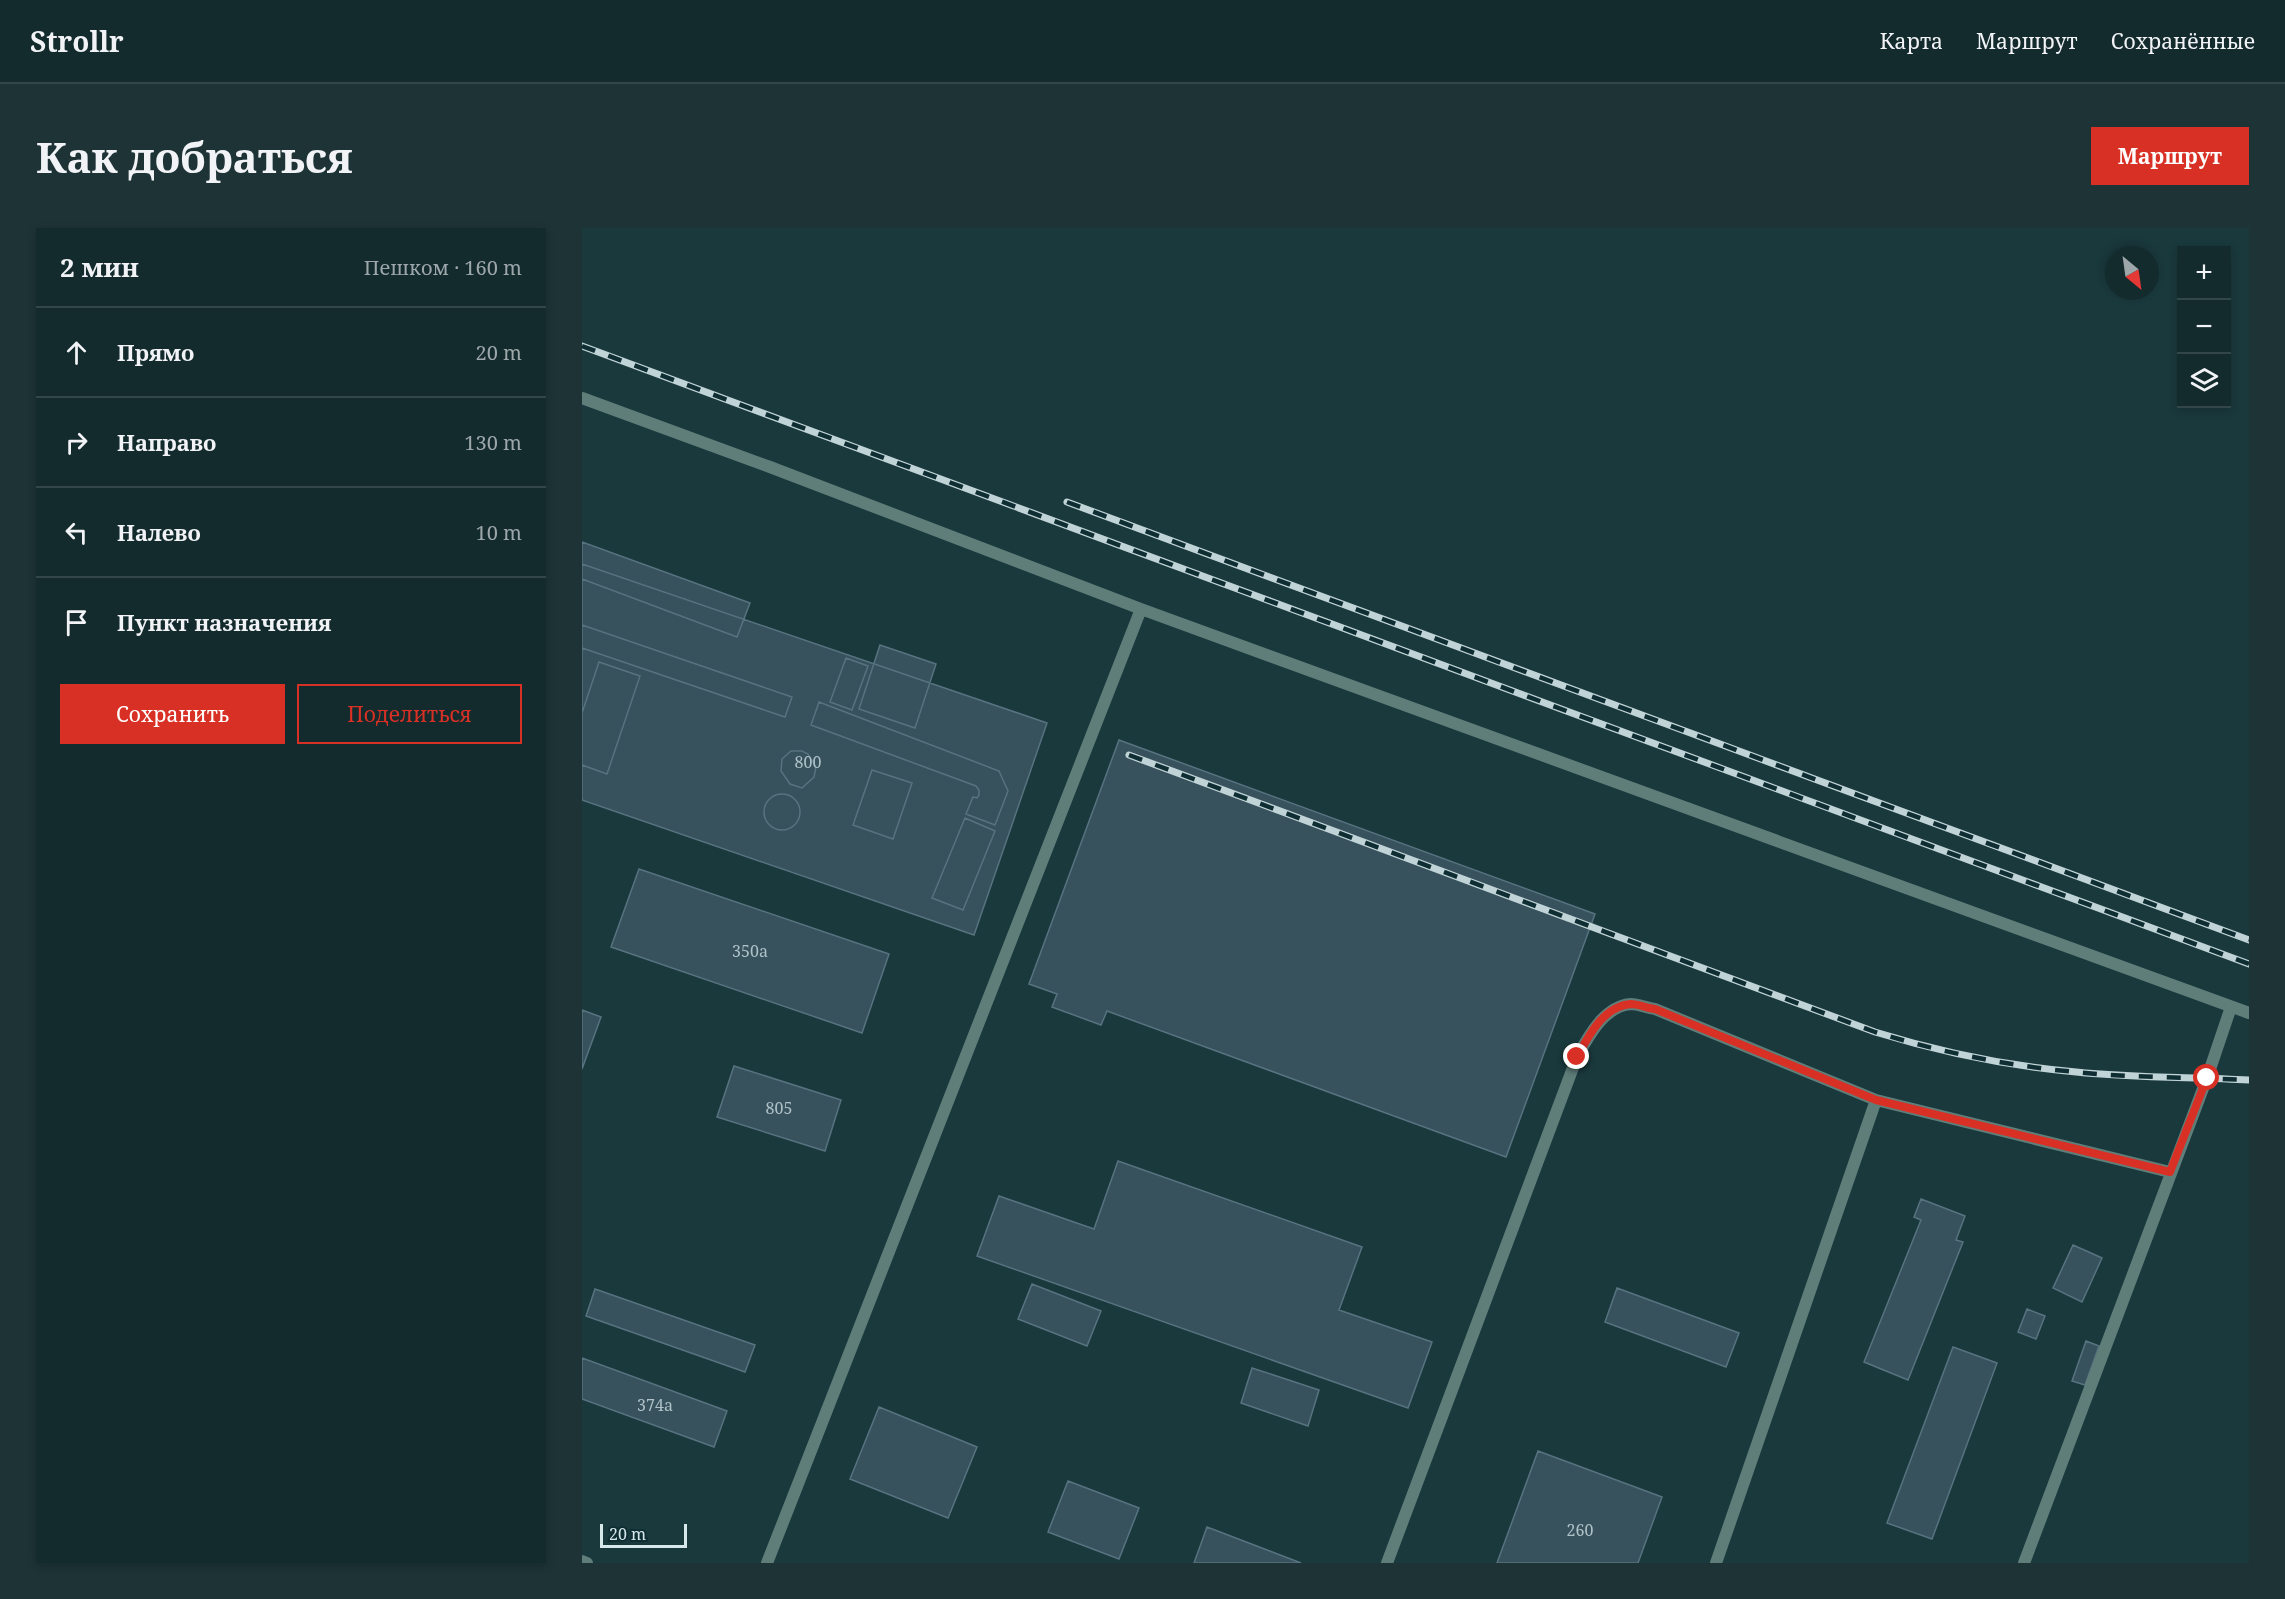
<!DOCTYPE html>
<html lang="ru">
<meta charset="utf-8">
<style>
:root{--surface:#142b2e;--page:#1d3336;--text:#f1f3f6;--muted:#9da7aa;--line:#33474a;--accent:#d93025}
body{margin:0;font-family:"Noto Serif",serif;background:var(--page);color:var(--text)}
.controls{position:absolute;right:18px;top:18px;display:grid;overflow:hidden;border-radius:0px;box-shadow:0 3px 9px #0003}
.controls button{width:54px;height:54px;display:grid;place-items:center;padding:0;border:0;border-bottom:2px solid var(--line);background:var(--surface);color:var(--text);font:30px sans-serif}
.compass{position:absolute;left:1523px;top:18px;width:54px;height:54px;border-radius:50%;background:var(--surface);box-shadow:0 3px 9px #0003;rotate:151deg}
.scale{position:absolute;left:18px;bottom:15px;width:87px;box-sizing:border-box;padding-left:6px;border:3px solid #d7e8eb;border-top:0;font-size:16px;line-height:21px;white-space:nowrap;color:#d7e8eb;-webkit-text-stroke:4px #0f2e33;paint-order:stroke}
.stop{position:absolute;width:18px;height:18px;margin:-14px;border:4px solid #d93025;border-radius:50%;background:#fff}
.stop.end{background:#d93025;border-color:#fff;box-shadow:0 2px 6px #0008}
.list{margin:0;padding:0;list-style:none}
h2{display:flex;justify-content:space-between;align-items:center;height:78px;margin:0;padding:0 24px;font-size:26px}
h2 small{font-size:20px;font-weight:400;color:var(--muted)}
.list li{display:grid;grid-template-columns:39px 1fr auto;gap:18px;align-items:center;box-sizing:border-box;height:90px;padding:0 24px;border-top:2px solid var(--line)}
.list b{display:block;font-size:22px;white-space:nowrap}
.list em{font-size:20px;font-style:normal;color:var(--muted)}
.actions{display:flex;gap:12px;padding:18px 24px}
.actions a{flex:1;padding:14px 0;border:2px solid var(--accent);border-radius:0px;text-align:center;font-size:21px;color:var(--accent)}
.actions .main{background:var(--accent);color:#fff}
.icon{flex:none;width:33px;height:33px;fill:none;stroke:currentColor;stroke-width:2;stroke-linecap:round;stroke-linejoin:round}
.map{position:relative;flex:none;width:1667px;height:1335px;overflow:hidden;border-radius:0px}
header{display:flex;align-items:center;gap:36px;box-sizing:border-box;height:84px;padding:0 30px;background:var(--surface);border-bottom:2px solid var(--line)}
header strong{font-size:28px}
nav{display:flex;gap:33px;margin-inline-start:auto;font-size:21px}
.intro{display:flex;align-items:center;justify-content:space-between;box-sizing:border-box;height:144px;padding:0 36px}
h1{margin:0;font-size:42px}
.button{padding:15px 27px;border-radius:0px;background:var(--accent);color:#fff;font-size:21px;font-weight:700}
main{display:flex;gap:36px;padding:0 36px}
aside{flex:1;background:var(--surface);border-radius:0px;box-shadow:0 3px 9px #0003}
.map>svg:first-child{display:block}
.building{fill:#37515d;stroke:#587380;stroke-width:1.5}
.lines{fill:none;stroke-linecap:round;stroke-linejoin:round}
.service{stroke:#5f7e7a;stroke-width:12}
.rail-casing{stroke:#c0d3d6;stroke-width:7}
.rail{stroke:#0f2e33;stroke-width:4.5;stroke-dasharray:14;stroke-linecap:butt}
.route{stroke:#d93025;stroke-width:8}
.labels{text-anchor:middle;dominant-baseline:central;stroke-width:6;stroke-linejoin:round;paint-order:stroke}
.number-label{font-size:16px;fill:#afc2c8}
</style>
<header>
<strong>Strollr</strong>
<nav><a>Карта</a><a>Маршрут</a><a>Сохранённые</a></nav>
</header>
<div class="intro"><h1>Как добраться</h1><a class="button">Маршрут</a></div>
<main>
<aside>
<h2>2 мин<small>Пешком · 160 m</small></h2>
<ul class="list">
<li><svg class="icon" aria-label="ahead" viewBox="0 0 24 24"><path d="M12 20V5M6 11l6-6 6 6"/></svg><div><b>Прямо</b></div><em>20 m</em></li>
<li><svg class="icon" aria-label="right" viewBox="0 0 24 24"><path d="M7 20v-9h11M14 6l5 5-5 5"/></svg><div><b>Направо</b></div><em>130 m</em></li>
<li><svg class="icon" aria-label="left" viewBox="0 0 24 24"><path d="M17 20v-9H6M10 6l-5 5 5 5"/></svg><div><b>Налево</b></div><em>10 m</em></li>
<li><svg class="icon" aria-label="arrive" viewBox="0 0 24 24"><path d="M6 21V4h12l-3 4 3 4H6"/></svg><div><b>Пункт назначения</b></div></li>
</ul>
<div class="actions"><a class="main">Сохранить</a><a>Поделиться</a></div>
</aside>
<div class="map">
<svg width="1667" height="1335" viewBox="0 0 1667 1335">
<rect width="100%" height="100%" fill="#1a393d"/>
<!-- building -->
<path class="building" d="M 0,314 L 168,375 L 155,409 L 0,351 Z
M 0,336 L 465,495 L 392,707 L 0,572 Z
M 0,397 L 210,469 L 203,489 L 0,420 Z
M 298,417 L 354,436 L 333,500 L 277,481 Z
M 264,430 L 286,438 L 270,482 L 248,474 Z
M 17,434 L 58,448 L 25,546 L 0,537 L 0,485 Z
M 237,474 L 417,543 L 426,563 L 413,597 L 384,586 L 391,569 L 395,570 L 397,567 L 397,562 L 394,558 L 229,497 Z
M 537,512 L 1013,686 L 924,929 L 525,783 L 519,797 L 470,779 L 475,766 L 447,756 Z
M 209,523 L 220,523 L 226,526 L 234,539 L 232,549 L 220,560 L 208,556 L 199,543 L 200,531 Z
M 290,542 L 330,555 L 311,611 L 271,597 Z
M182 584a18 18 0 1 1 36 0a18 18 0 1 1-36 0Z
M 383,590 L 413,603 L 381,682 L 350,670 Z
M 57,641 L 307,726 L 280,805 L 29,719 Z
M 0,782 L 19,789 L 0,841 Z
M 152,838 L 259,872 L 243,923 L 135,889 Z
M 536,933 L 780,1019 L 757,1082 L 850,1114 L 826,1180 L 395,1028 L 417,968 L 512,1001 Z
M 1339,971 L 1383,988 L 1374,1012 L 1381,1014 L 1326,1152 L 1282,1134 L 1339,992 L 1332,989 Z
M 1491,1017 L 1520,1030 L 1500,1074 L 1471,1060 Z
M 450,1056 L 519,1083 L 505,1118 L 436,1091 Z
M 1035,1060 L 1157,1105 L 1144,1139 L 1023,1094 Z
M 13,1061 L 173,1117 L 163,1144 L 4,1088 Z
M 1445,1081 L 1463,1088 L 1454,1111 L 1436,1104 Z
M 1504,1113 L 1517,1118 L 1503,1157 L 1490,1153 Z
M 1371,1119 L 1415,1135 L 1350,1311 L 1305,1295 Z
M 0,1130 L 145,1183 L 132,1219 L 0,1171 Z
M 670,1140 L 737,1162 L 726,1198 L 659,1175 Z
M 297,1179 L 395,1219 L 366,1290 L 268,1251 Z
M 956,1223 L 1080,1269 L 1056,1335 L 915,1335 Z
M 486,1253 L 557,1280 L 537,1331 L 466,1304 Z
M 625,1299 L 719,1335 L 612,1335 Z"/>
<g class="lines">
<!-- service -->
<path class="service" d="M 0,170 L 188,239 L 559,381 L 1667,785
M 0,1333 L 5,1335
M 185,1335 L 559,381
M 805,1335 L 995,829 C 1006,809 1022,778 1049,776 C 1056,776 1065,780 1073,781 L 1294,872 L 1588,944
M 1134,1335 L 1294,872
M 1442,1335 L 1625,850 L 1649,779"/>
<defs>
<path id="rail" d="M 0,118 L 1667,736
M 485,274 L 1667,712
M 547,527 L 1293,804 C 1358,824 1426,838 1494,844 C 1551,850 1609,849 1667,852"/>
</defs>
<!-- rail casing -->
<use href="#rail" class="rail-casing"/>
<!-- rail -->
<use href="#rail" class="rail"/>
</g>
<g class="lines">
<!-- route -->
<path class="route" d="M 995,829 C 1006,809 1021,778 1049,776 C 1056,776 1065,780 1073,781 L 1294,872 L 1588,944 L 1625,850"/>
</g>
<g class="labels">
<!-- number labels -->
<g class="number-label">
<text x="226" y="534">800</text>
<text x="168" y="723">350a</text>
<text x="197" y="880">805</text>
<text x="73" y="1177">374a</text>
<text x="998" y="1302">260</text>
</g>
</g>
</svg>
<div class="controls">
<button>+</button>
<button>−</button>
<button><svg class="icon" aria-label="layers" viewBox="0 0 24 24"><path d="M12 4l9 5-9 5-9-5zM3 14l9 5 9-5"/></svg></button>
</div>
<svg class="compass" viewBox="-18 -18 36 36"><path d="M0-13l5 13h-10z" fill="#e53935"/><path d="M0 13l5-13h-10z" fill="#9da7aa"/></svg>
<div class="scale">20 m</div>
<div class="stop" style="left:1625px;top:850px"></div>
<div class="stop end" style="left:995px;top:829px"></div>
</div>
</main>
